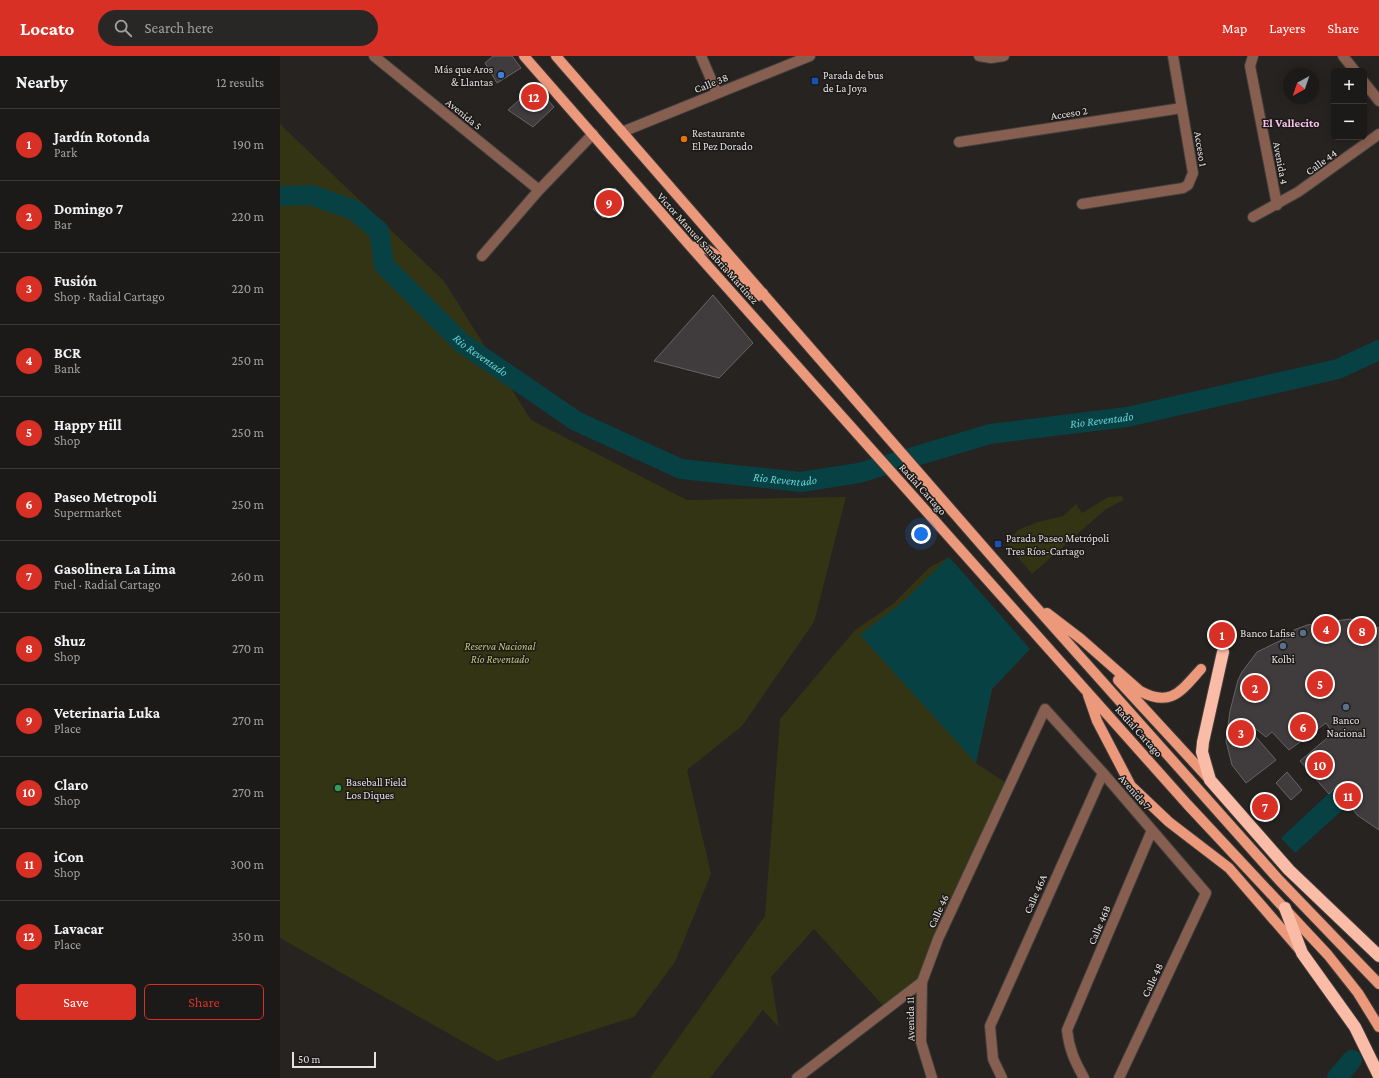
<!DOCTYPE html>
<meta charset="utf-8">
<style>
:root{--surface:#1c1a19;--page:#292726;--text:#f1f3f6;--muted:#a0a1a2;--line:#3a3838;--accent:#d93025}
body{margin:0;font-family:"Crimson Pro",serif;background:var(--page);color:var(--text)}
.controls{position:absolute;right:12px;top:12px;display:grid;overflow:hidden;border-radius:6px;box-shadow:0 2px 10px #0003}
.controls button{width:36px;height:36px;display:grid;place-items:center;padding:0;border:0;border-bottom:1px solid var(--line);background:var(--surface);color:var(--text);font:20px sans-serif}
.compass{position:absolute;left:1003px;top:12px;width:36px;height:36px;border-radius:50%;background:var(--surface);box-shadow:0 2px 10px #0003;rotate:220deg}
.scale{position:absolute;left:12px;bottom:10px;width:84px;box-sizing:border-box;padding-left:4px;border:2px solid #e4e1e0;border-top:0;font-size:11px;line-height:14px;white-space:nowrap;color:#e4e1e0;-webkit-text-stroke:3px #1c1a18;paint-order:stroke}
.you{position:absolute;left:641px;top:478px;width:14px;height:14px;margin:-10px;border:3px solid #fff;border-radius:50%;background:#1a73e8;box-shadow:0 0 0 6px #1a73e833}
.badge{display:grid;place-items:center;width:26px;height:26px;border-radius:50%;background:var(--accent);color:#fff;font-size:13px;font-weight:700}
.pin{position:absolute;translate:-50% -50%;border:2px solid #fff;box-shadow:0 1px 4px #0006}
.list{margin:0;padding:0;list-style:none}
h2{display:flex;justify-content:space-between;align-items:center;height:52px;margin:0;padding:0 16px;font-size:17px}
h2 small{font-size:13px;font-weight:400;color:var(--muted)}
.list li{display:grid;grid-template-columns:26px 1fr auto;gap:12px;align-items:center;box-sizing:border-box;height:72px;padding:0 16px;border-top:1px solid var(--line)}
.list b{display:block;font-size:15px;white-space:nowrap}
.list p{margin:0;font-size:13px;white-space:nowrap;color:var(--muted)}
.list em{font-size:13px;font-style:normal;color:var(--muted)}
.actions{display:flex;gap:8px;padding:12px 16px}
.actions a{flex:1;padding:9px 0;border:1px solid var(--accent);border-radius:6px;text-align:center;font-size:14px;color:var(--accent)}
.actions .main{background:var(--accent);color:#fff}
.icon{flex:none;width:22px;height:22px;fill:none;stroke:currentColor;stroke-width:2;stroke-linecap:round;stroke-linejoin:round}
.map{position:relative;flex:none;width:1099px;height:1022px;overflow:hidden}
header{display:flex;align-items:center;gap:24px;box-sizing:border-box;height:56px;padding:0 20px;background:var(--accent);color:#fff}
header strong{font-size:19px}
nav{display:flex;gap:22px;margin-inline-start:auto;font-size:14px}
.search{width:280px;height:36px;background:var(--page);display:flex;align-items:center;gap:10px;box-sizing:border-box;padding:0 14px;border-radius:22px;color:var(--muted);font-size:15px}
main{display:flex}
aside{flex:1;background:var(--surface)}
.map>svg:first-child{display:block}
.green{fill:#333414}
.water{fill:#074144}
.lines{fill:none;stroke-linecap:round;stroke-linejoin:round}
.river{stroke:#074144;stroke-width:20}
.building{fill:#403c3d;stroke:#686465}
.minor-casing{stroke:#413e3c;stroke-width:12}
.major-casing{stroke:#413e3c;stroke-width:12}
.highway-casing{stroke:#413e3c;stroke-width:14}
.minor{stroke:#875f50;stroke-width:10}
.major{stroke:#ec987a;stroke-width:10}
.highway{stroke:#fabca6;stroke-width:12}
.shop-dot{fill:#3f7fe0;stroke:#1c1a18;stroke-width:1.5}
.transit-dot{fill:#1a4fb4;stroke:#1c1a18;stroke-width:1.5}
.food-dot{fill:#e8710a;stroke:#1c1a18;stroke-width:1.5}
.service-dot{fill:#5c6f8a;stroke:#1c1a18;stroke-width:1.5}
.leisure-dot{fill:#2e9e5b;stroke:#1c1a18;stroke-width:1.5}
.labels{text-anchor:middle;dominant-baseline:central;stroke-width:3;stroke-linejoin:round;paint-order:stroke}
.poi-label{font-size:11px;fill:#e4e1e0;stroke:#1c1a18;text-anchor:start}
.street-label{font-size:11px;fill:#e4e1e0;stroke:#1c1a18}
.park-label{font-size:11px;font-style:italic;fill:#c2c679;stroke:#1c1a18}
.neighbourhood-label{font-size:12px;font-weight:bold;fill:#f8c2eb;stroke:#1c1a18}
.water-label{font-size:12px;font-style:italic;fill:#66d1d6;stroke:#1c1a18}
</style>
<header>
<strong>Locato</strong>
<div class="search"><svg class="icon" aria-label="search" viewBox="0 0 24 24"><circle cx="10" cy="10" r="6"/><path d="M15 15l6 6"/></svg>Search here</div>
<nav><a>Map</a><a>Layers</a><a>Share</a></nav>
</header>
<main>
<aside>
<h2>Nearby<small>12 results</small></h2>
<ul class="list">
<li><span class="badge">1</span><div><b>Jardín Rotonda</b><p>Park</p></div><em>190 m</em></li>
<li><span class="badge">2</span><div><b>Domingo 7</b><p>Bar</p></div><em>220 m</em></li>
<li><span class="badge">3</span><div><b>Fusión</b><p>Shop · Radial Cartago</p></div><em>220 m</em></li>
<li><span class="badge">4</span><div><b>BCR</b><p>Bank</p></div><em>250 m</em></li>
<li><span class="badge">5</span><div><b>Happy Hill</b><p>Shop</p></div><em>250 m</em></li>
<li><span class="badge">6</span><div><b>Paseo Metropoli</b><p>Supermarket</p></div><em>250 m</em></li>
<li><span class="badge">7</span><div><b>Gasolinera La Lima</b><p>Fuel · Radial Cartago</p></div><em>260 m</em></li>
<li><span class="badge">8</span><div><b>Shuz</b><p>Shop</p></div><em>270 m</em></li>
<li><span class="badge">9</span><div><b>Veterinaria Luka</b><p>Place</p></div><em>270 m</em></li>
<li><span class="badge">10</span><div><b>Claro</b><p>Shop</p></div><em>270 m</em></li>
<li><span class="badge">11</span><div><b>iCon</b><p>Shop</p></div><em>300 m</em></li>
<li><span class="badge">12</span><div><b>Lavacar</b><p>Place</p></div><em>350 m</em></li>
</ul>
<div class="actions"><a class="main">Save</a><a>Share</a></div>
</aside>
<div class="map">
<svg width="1099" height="1022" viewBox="0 0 1099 1022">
<rect width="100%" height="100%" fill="#262321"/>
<!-- green -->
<path class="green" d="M 0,68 L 164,225 L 251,364 L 407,444 L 566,441 L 534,566 L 462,670 L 407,714 L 431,818 L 395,906 L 354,961 L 217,1005 L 0,882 Z
M 842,440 L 844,444 L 826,453 L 752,518 L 726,487 L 738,474 L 758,466 L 783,460 L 796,448 L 802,457 L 828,441 Z
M 669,501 L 750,593 L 712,633 L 696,707 L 729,729 L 642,926 L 606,953 L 534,873 L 491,921 L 499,971 L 483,954 L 430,1022 L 370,1022 L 485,860 L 500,663 L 575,574 L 613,548 L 650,511 Z
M932 578a10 10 0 1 1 20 0a10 10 0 1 1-20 0Z"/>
<!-- water -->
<path class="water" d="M 669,501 L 750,593 L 712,633 L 696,707 L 580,579 L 624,545 Z
M 1061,726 L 1062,734 L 1069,748 L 1015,797 L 1001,782 Z"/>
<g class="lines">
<!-- river -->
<g class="river">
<path id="s1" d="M 0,140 L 31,139 L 74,154 L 99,175 L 104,209 L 182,287 L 296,365 L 401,413 L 521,426 L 579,417 L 710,378 L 847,361 L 1058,313 L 1099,294"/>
<path d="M 1057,1022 L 1072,1004"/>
</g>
</g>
<!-- building -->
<path class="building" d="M 213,0 L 232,0 L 241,12 L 217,27 L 205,7 Z
M 255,30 L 274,51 L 253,71 L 228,54 Z
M 335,132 L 344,142 L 323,162 L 313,153 Z
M 433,239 L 473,287 L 439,322 L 374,305 Z
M 1070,563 L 1099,572 L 1099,774 L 1077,759 L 1069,748 L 1058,728 L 1049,738 L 1020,705 L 1053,677 L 1046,667 L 1009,694 L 992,676 L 986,681 L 972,670 L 969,673 L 996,704 L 966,727 L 952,709 L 946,685 L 950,655 L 958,624 L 962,616 L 977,596 L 1008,581 L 1014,574 L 1027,569 Z
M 1007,716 L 1022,734 L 1011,744 L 996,727 Z"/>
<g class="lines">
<defs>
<path id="minor" d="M 94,0 L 259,134
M 421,0 L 437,37
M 699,0 L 711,2 L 724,0
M 973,0 L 970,10 L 997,149
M 1063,0 L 1075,15
M 1084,26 L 1099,45
M 342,76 L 530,0
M 679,86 L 902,52
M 802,148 L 903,132 L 908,129 L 913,117 L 893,0
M 973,161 L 1018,136 L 1099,78
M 202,200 L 259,134 L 313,78
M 642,926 L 641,986 L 652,1022
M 517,1022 L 642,926 L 658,883 L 765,653 L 823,717 L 926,837 L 839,1022
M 722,1022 L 713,1003 L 710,970 L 823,717
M 804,1022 C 795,1006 789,993 787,974 L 872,774"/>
<path id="major" d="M 244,0 L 411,191 L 907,748 L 1048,899 L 1078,937 L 1099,971
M 276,0 L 747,541 L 999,824 L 1099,928
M 411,191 C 442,188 453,229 478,240 L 483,237
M 767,557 L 801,583 L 860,635 C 891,652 901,635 921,613
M 838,624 L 930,724
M 808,639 L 817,665 L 851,730 L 889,766 L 949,812 L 1019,893"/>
<path id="highway" d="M 943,596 L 923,686 L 922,696 L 930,724 L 1009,814 L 1099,900
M 1005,852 L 1022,897 L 1075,971 L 1099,1020"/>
</defs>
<!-- minor casing -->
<use href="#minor" class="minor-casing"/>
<!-- major casing -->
<use href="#major" class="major-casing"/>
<!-- highway casing -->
<use href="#highway" class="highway-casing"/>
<!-- minor -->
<use href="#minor" class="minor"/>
<!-- major -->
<use href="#major" class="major"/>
<!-- highway -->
<use href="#highway" class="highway"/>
</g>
<!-- markers -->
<circle class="shop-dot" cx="221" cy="19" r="4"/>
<g class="transit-dot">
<rect x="531" y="21" width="8" height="8" rx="2"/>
<rect x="714" y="484" width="8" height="8" rx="2"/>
</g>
<circle class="food-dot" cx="404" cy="83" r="4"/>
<g class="service-dot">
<circle cx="1023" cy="577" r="4"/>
<circle cx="1003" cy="590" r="4"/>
<circle cx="1066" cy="651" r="4"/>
</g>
<circle class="leisure-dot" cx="58" cy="732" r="4"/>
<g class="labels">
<!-- poi labels -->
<g class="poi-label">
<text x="213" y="13" text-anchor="end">Más que Aros<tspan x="213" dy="13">&amp; Llantas</tspan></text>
<text x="543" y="19">Parada de bus<tspan x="543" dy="13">de La Joya</tspan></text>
<text x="412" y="77">Restaurante<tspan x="412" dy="13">El Pez Dorado</tspan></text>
<text x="726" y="482">Parada Paseo Metrópoli<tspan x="726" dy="13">Tres Ríos-Cartago</tspan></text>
<text x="1015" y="577" text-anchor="end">Banco Lafise</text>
<text x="1003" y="603" text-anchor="middle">Kolbi</text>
<text x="1066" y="664" text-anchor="middle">Banco<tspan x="1066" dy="13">Nacional</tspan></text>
<text x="66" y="726">Baseball Field<tspan x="66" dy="13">Los Diques</tspan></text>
</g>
<!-- street labels -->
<g class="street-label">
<text transform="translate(431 27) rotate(-22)">Calle 38</text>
<text transform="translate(789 57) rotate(-9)">Acceso 2</text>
<text transform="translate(184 58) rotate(39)">Avenida 5</text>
<text transform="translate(921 93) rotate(81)">Acceso 1</text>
<text transform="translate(1041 106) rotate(-36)">Calle 44</text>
<text transform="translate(1001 107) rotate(79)">Avenida 4</text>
<text transform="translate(428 192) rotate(48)">Victor Manuel Sanabria Martínez</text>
<text transform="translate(643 433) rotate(48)">Radial Cartago</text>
<text transform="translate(859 675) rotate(48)">Radial Cartago</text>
<text transform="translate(855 736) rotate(49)">Avenida 7</text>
<text transform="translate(755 838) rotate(-66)">Calle 46A</text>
<text transform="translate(658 855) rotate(-65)">Calle 46</text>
<text transform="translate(819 869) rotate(-67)">Calle 46B</text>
<text transform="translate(872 924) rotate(-65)">Calle 48</text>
<text transform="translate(630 963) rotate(-91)">Avenida 11</text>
</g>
<!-- park labels -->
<g class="park-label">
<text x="220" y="590">Reserva Nacional<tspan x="220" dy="13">Río Reventado</tspan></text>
</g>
<!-- neighbourhood labels -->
<g class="neighbourhood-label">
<text x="1011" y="67">El Vallecito</text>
</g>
<!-- water labels -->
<g class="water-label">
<text stroke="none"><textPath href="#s1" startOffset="276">Rio Reventado</textPath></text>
<text stroke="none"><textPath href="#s1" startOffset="936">Rio Reventado</textPath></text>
<text stroke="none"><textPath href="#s1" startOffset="612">Rio Reventado</textPath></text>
</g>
</g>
</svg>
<div class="controls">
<button>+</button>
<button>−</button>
</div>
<svg class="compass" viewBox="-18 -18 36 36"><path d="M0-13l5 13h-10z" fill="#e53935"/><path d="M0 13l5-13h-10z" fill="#a0a1a2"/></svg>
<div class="scale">50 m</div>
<div class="you"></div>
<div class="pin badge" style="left:942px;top:579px">1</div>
<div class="pin badge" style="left:975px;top:632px">2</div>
<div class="pin badge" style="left:961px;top:677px">3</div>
<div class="pin badge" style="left:1046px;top:573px">4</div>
<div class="pin badge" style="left:1040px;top:628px">5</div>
<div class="pin badge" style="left:1023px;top:671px">6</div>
<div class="pin badge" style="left:985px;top:751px">7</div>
<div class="pin badge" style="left:1082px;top:575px">8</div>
<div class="pin badge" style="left:329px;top:147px">9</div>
<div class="pin badge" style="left:1040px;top:709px">10</div>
<div class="pin badge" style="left:1068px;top:740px">11</div>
<div class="pin badge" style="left:254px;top:41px">12</div>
</div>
</main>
